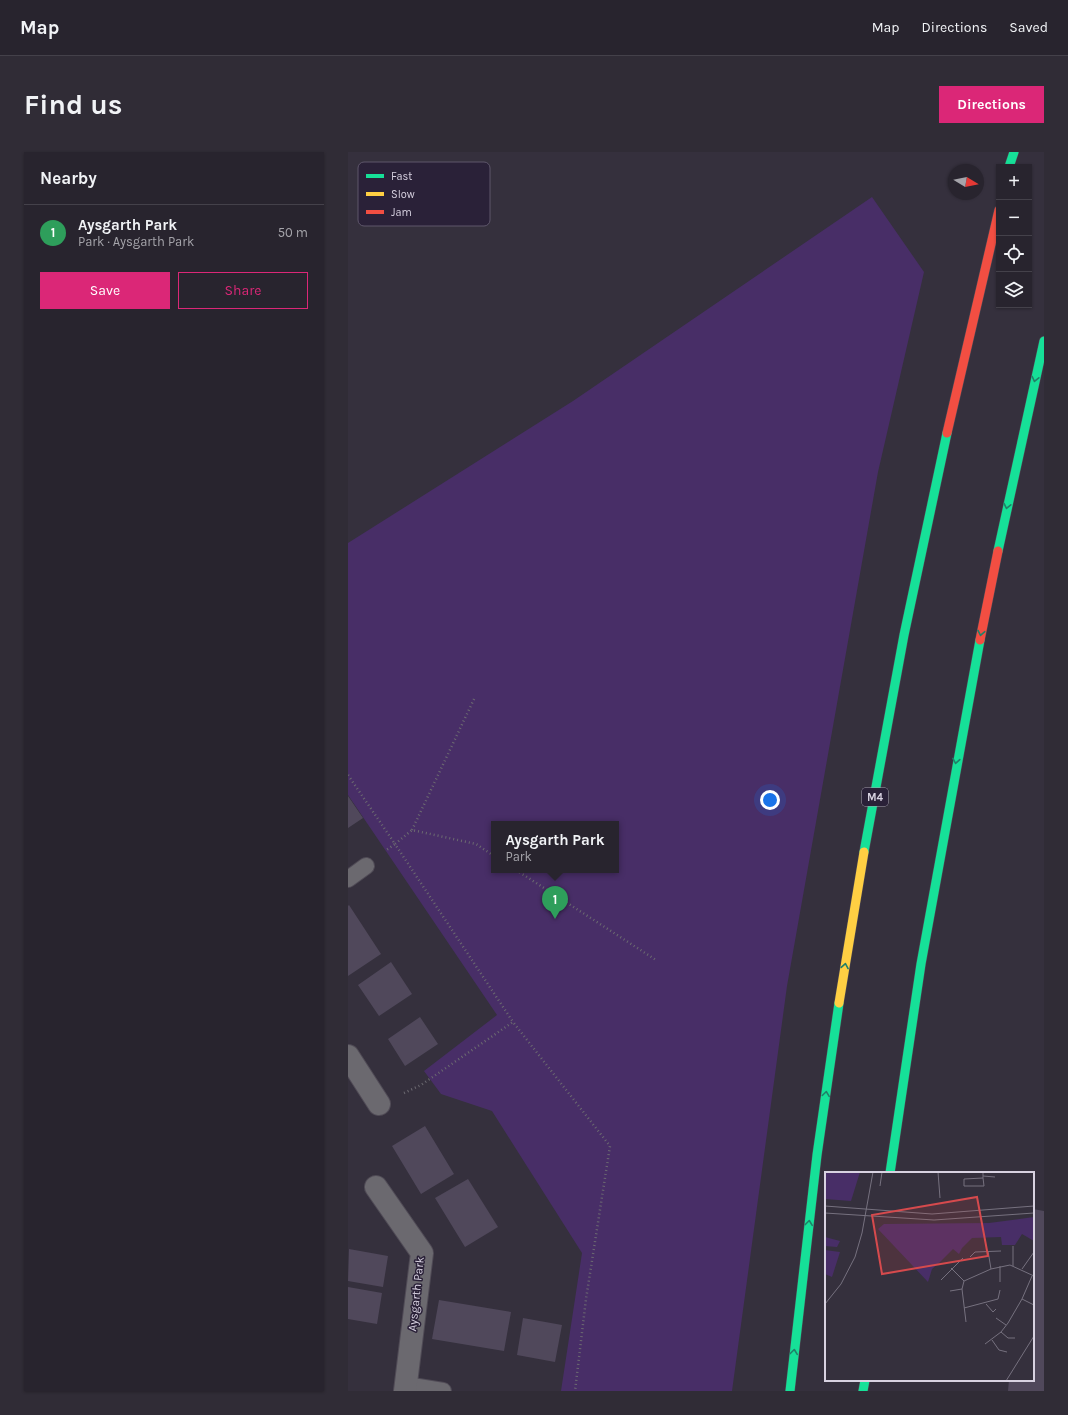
<!DOCTYPE html>
<meta charset="utf-8">
<style>
:root{--surface:#28242e;--page:#302c36;--text:#f1f3f6;--muted:#a5a4aa;--line:#44414a;--accent:#db2777}
body{margin:0;font-family:Karla,sans-serif;background:var(--page);color:var(--text)}
.controls{position:absolute;right:12px;top:12px;display:grid;overflow:hidden;border-radius:0px;box-shadow:0 1px 3px #0004}
.controls button{width:36px;height:36px;display:grid;place-items:center;padding:0;border:0;border-bottom:1px solid var(--line);background:var(--surface);color:var(--text);font:20px sans-serif}
.compass{position:absolute;left:600px;top:12px;width:36px;height:36px;border-radius:50%;background:var(--surface);box-shadow:0 1px 3px #0004;rotate:100deg}
.you{position:absolute;left:422px;top:648px;width:14px;height:14px;margin:-10px;border:3px solid #fff;border-radius:50%;background:#1a73e8;box-shadow:0 0 0 6px #1a73e833}
.badge{display:grid;place-items:center;width:26px;height:26px;border-radius:50%;background:var(--accent);color:#fff;font-size:13px;font-weight:700}
.pin{position:absolute;translate:-50% -33px;filter:drop-shadow(0 1px 2px #0008)}
.pin::after{content:'';position:absolute;top:21px;width:14px;height:12px;background:inherit;clip-path:polygon(0 0,100% 0,50% 100%)}
.popup{position:absolute;left:143px;top:669px;width:128px;height:52px;box-sizing:border-box;display:grid;place-content:center;border-radius:0px;background:var(--surface);filter:drop-shadow(0 1px 3px #0005);font-size:13px;white-space:nowrap;color:var(--muted)}
.popup b{font-size:15px;color:var(--text)}
.popup::after{content:'';position:absolute;left:50%;top:100%;margin-left:-8px;border:8px solid transparent;border-top-color:var(--surface)}
.list{margin:0;padding:0;list-style:none}
h2{display:flex;justify-content:space-between;align-items:center;height:52px;margin:0;padding:0 16px;font-size:17px}
h2 small{font-size:13px;font-weight:400;color:var(--muted)}
.list li{display:grid;grid-template-columns:26px 1fr auto;gap:12px;align-items:center;box-sizing:border-box;height:56px;padding:0 16px;border-top:1px solid var(--line)}
.list b{display:block;font-size:15px;white-space:nowrap}
.list p{margin:0;font-size:13px;white-space:nowrap;color:var(--muted)}
.list em{font-size:13px;font-style:normal;color:var(--muted)}
.actions{display:flex;gap:8px;padding:12px 16px}
.actions a{flex:1;padding:9px 0;border:1px solid var(--accent);border-radius:0px;text-align:center;font-size:14px;color:var(--accent)}
.actions .main{background:var(--accent);color:#fff}
.icon{flex:none;width:22px;height:22px;fill:none;stroke:currentColor;stroke-width:2;stroke-linecap:round;stroke-linejoin:round}
.map{position:relative;flex:none;width:696px;height:1239px;overflow:hidden;border-radius:0px}
header{display:flex;align-items:center;gap:24px;box-sizing:border-box;height:56px;padding:0 20px;background:var(--surface);border-bottom:1px solid var(--line)}
header strong{font-size:19px}
nav{display:flex;gap:22px;margin-inline-start:auto;font-size:14px}
.intro{display:flex;align-items:center;justify-content:space-between;box-sizing:border-box;height:96px;padding:0 24px}
h1{margin:0;font-size:28px}
.button{padding:10px 18px;border-radius:0px;background:var(--accent);color:#fff;font-size:14px;font-weight:700}
main{display:flex;gap:24px;padding:0 24px}
aside{flex:1;background:var(--surface);border-radius:0px;box-shadow:0 1px 3px #0004}
.map>svg:first-child{display:block}
.green{fill:#482e67;fill-rule:evenodd}
.building{fill:#50485b}
.lines{fill:none;stroke-linecap:round;stroke-linejoin:round}
.lane-casing{stroke:#504b56;stroke-width:18}
.street-casing{stroke:#504b56;stroke-width:24}
.fast-casing{stroke:#504b56;stroke-width:10}
.slow-casing{stroke:#504b56;stroke-width:10}
.jam-casing{stroke:#504b56;stroke-width:10}
.path{stroke:#6c6a71;stroke-width:2.5;stroke-dasharray:1 3;stroke-linecap:butt}
.lane{stroke:#6b696f;stroke-width:16}
.street{stroke:#6b696f;stroke-width:22}
.fast{stroke:#16e098;stroke-width:9}
.slow{stroke:#ffcf43;stroke-width:9}
.jam{stroke:#f24e42;stroke-width:9}
.oneway{stroke:#208068}
.labels{text-anchor:middle;dominant-baseline:central;stroke-width:3;stroke-linejoin:round;paint-order:stroke}
.shield{fill:#2a2138;stroke:#a49dae;stroke-width:1}
.shield-label{font-size:11px;font-weight:bold;fill:#d8d2e1}
.street-label{font-size:12px;fill:#d8d2e1;stroke:#2a2138}
.inset-road{fill:none;stroke:#76717f;stroke-width:1}
.view{fill:#d64a4d;fill-opacity:0.15;stroke:#d64a4d;stroke-width:2}
.inset-edge{fill:none;stroke:#d8d2e1;stroke-width:2}
.key{fill:#2a2138;stroke:#5e566b;stroke-width:1}
.key-label{font-size:11px;fill:#d8d2e1}
</style>
<header>
<strong>Map</strong>
<nav><a>Map</a><a>Directions</a><a>Saved</a></nav>
</header>
<div class="intro"><h1>Find us</h1><a class="button">Directions</a></div>
<main>
<aside>
<h2>Nearby<small></small></h2>
<ul class="list">
<li><span class="badge" style="background:#2e9e5b">1</span><div><b>Aysgarth Park</b><p>Park · Aysgarth Park</p></div><em>50 m</em></li>
</ul>
<div class="actions"><a class="main">Save</a><a>Share</a></div>
</aside>
<div class="map">
<svg width="696" height="1239" viewBox="0 0 696 1239">
<rect width="100%" height="100%" fill="#35303d"/>
<!-- green -->
<path class="green" d="M 524,45 L 576,120 L 530,320 L 439,834 L 384,1239 L 213,1239 L 234,1101 L 144,959 L 93,942 L 76,919 L 149,863 L 0,643 L 0,391 L 225,249 ZM 146,672 L 268,672 L 268,718 L 146,718 Z"/>
<!-- building -->
<path class="building" d="M 0,644 L 15,666 L 0,676 Z
M 1,753 L 33,802 L 0,824 L 0,754 Z
M 43,810 L 64,842 L 31,864 L 10,833 Z
M 72,865 L 90,892 L 57,914 L 40,887 Z
M 77,974 L 106,1022 L 73,1042 L 44,994 Z
M 120,1027 L 150,1075 L 117,1095 L 87,1046 Z
M 685,1057 L 696,1059 L 696,1239 L 660,1239 L 661,1228 L 685,1228 Z
M 1,1097 L 40,1104 L 35,1135 L 0,1129 Z
M 0,1135 L 34,1141 L 29,1172 L 0,1167 Z
M 91,1148 L 163,1160 L 156,1199 L 84,1187 Z
M 175,1166 L 214,1173 L 207,1210 L 169,1203 Z"/>
<g class="lines">
<defs>
<path id="lane" d="M 0,727 L 18,714
M 58,1233 L 95,1239"/>
<path id="street" d="M 0,904 L 31,952
M 28,1035 L 74,1101 L 57,1239"/>
<path id="fast" d="M 661,15 L 666,0
M 650,399 L 696,189
M 516,700 L 556,483 L 599,281
M 542,1021 L 573,812 L 632,488
M 442,1239 L 469,1003 L 491,851
M 515,1239 L 517,1228"/>
<path id="slow" d="M 491,851 L 516,700"/>
<path id="jam" d="M 599,281 L 651,58
M 632,488 L 650,399"/>
</defs>
<!-- lane casing -->
<use href="#lane" class="lane-casing"/>
<!-- street casing -->
<use href="#street" class="street-casing"/>
<!-- fast casing -->
<use href="#fast" class="fast-casing"/>
<!-- slow casing -->
<use href="#slow" class="slow-casing"/>
<!-- jam casing -->
<use href="#jam" class="jam-casing"/>
<!-- path -->
<path class="path" d="M 0,623 L 47,692 L 37,699
M 64,678 L 127,545
M 146,704 L 128,692 L 64,678 L 47,692 L 165,870
M 168,718 L 308,808
M 56,941 L 73,933 L 165,870 L 262,994 L 238,1147 L 227,1239"/>
<!-- lane -->
<use href="#lane" class="lane"/>
<!-- street -->
<use href="#street" class="street"/>
<!-- fast -->
<use href="#fast" class="fast"/>
<!-- slow -->
<use href="#slow" class="slow"/>
<!-- jam -->
<use href="#jam" class="jam"/>
</g>
<!-- one-way arrows -->
<defs><path id="oneway-chevron" d="M-2-3.5L2.5 0L-2 3.5" fill="none" stroke-width="1.6" stroke-linecap="round" stroke-linejoin="round"/></defs>
<g class="oneway">
<use href="#oneway-chevron" transform="translate(687 227) rotate(103)"/>
<use href="#oneway-chevron" transform="translate(659 354) rotate(102)"/>
<use href="#oneway-chevron" transform="translate(633 481) rotate(101)"/>
<use href="#oneway-chevron" transform="translate(608 609) rotate(100)"/>
<use href="#oneway-chevron" transform="translate(497 814) rotate(-80)"/>
<use href="#oneway-chevron" transform="translate(478 942) rotate(-82)"/>
<use href="#oneway-chevron" transform="translate(461 1071) rotate(-83)"/>
<use href="#oneway-chevron" transform="translate(446 1200) rotate(-83)"/>
</g>
<g class="labels">
<!-- shield labels -->
<rect class="shield" x="514" y="636" width="26" height="18" rx="3"/>
<g class="shield-label">
<text x="527" y="645">M4</text>
</g>
<!-- street labels -->
<g class="street-label">
<text transform="translate(68 1142) rotate(-84)">Aysgarth Park</text>
</g>
</g>
<!-- overview -->
<g transform="translate(477 1020)">
<rect width="209" height="209" fill="#35303d"/>
<path d="M 0,0 L 35,0 L 26,29 L 0,27 ZM 209,45 L 209,69 L 197,62 L 190,73 L 177,73 L 176,65 L 147,66 L 137,76 L 134,82 L 128,77 L 115,90 L 107,97 L 103,110 L 53,57 L 59,52 L 164,51 ZM 0,65 L 15,69 L 12,75 L 0,74 ZM 0,78 L 15,80 L 7,105 L 0,102 Z" fill="#482e67"/>
<path class="inset-road" d="M 113,0 L 115,26M 158,0 L 158,6 L 159,14 L 139,14 L 139,7 L 158,6M 158,4 L 170,5M 55,14 L 57,0M 0,34 L 107,42 L 209,34M 0,41 L 109,48 L 209,41M 188,74 L 188,94M 163,79 L 166,97M 145,85 L 150,80 L 176,79M 175,94 L 175,110M 126,96 L 139,109M 197,97 L 209,80M 116,108 L 138,86M 125,119 L 137,117M 197,127 L 209,133M 0,132 L 16,112 L 30,85 L 37,61 L 48,0M 161,132 L 168,140 L 171,137M 139,136 L 173,127 L 175,118M 171,146 L 181,153M 141,150 L 137,117 L 139,109 L 166,97 L 185,93 L 209,104M 176,160 L 183,166 L 190,166M 167,168 L 174,178 L 182,180M 160,172 L 176,160 L 183,151 L 197,127 L 207,104M 181,209 L 209,164"/>
<path class="view" d="M 152,25 L 163,84 L 57,102 L 47,43 Z"/>
<rect width="209" height="209" class="inset-edge"/>
</g>
<!-- legend -->
<rect x="10" y="10" width="132" height="64" rx="6" class="key"/>
<rect x="18" y="22" width="18" height="4" fill="#16e098"/>
<rect x="18" y="40" width="18" height="4" fill="#ffcf43"/>
<rect x="18" y="58" width="18" height="4" fill="#f24e42"/>
<g class="key-label">
<text x="43" y="28">Fast</text>
<text x="43" y="46">Slow</text>
<text x="43" y="64">Jam</text>
</g>
</svg>
<div class="controls">
<button>+</button>
<button>−</button>
<button><svg class="icon" aria-label="locate" viewBox="0 0 24 24"><circle cx="12" cy="12" r="6"/><path d="M12 2v4M12 18v4M2 12h4M18 12h4"/></svg></button>
<button><svg class="icon" aria-label="layers" viewBox="0 0 24 24"><path d="M12 4l9 5-9 5-9-5zM3 14l9 5 9-5"/></svg></button>
</div>
<svg class="compass" viewBox="-18 -18 36 36"><path d="M0-13l5 13h-10z" fill="#e53935"/><path d="M0 13l5-13h-10z" fill="#a5a4aa"/></svg>
<div class="you"></div>
<div class="pin badge" style="left:207px;top:767px;background:#2e9e5b">1</div>
<div class="popup"><b>Aysgarth Park</b>Park</div>
</div>
</main>
